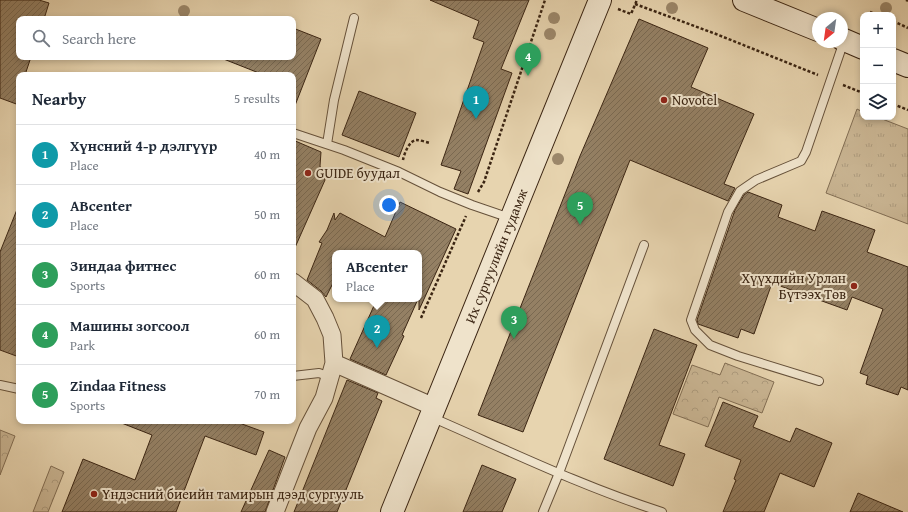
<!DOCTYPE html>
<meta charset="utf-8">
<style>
:root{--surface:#fff;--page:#f6f6f7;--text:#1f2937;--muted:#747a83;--line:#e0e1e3;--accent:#db2777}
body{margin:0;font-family:"Gentium Book Plus",serif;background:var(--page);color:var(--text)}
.controls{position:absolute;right:12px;top:12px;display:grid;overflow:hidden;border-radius:8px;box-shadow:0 2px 6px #0003}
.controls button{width:36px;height:36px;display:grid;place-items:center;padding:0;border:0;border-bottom:1px solid var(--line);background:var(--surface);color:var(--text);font:20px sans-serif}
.compass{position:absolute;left:812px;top:12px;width:36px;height:36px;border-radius:50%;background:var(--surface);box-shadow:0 2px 6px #0003;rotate:209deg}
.you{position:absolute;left:389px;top:205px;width:14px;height:14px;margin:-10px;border:3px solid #fff;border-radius:50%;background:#1a73e8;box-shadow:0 0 0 6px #1a73e833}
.badge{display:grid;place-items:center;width:26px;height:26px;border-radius:50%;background:var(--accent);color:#fff;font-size:13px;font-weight:700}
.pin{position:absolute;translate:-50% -33px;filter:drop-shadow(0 1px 2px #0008)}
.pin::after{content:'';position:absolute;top:21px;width:14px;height:12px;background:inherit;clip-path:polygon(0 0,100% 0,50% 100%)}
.popup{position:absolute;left:332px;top:250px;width:90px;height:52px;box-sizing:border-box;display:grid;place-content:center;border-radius:8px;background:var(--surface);filter:drop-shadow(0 1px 3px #0005);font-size:13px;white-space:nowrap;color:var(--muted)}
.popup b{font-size:15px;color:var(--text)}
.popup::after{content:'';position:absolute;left:50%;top:100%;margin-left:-8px;border:8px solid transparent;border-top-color:var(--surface)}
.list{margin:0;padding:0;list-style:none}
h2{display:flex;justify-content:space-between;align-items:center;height:52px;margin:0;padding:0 16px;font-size:17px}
h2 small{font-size:13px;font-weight:400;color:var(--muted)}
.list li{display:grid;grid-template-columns:26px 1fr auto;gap:12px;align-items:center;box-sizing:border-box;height:60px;padding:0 16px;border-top:1px solid var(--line)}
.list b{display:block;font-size:15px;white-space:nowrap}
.list p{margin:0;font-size:13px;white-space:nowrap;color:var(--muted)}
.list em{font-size:13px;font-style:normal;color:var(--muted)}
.icon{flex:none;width:22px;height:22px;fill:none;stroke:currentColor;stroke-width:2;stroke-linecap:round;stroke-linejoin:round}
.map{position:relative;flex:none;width:908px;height:512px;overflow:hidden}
.search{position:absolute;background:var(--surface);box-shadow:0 2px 6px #0003;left:16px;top:16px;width:280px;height:44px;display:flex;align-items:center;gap:10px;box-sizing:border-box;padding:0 14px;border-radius:8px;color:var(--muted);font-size:15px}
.panel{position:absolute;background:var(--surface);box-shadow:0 2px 6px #0003;left:16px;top:72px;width:280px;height:352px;border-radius:8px}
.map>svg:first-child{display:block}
.grass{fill:url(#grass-tufts);stroke:#826e54}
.forest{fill:url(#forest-crowns);stroke:#826e54}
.building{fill:url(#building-hatch);stroke:#3b2513}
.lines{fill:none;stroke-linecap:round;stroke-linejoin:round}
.lane-casing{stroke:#66513a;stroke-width:10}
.street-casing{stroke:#66513a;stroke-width:19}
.secondary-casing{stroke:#3b2513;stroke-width:24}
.path{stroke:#3b2513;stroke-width:2.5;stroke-dasharray:3 2;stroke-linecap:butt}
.lane{stroke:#efe3cb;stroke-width:8}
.street{stroke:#efe3cb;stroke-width:17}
.secondary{stroke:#efe3cb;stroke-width:22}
.tree{fill:#9c886b}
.poi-dot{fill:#8f2418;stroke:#efe3cb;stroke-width:1.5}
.labels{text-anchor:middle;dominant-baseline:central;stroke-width:4;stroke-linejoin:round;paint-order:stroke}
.poi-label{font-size:14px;fill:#3b2513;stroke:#efe3cb;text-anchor:start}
.street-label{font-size:14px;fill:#3b2513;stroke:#efe3cb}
</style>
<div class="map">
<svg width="908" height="512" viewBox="0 0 908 512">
<defs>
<pattern id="grass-tufts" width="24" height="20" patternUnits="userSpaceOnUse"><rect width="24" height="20" fill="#cab694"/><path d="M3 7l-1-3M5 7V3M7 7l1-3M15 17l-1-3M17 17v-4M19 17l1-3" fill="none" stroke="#ae9c7f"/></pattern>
<pattern id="forest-crowns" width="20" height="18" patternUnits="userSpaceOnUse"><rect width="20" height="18" fill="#cab694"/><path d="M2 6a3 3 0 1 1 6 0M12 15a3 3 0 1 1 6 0" fill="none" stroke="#ae9c7f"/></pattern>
<pattern id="building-hatch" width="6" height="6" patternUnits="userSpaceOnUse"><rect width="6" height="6" fill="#948064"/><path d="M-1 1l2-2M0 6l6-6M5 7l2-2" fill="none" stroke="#7a6951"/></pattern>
</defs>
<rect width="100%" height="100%" fill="#e7d4af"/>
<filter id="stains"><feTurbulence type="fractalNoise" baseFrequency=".005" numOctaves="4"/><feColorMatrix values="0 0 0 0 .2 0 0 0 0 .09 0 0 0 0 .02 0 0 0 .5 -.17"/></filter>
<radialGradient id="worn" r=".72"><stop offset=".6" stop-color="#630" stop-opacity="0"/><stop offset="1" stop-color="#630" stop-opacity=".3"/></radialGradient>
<!-- grass -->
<path class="grass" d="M 857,109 L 863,112 L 863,117 L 877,117 L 908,129 L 908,224 L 826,193 Z"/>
<!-- forest -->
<path class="forest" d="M 725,363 L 774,382 L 762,413 L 719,397 L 708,427 L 673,414 L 692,365 L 720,375 Z
M 0,430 L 15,436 L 0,475 Z
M 51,466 L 64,472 L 48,512 L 33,512 Z"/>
<!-- building -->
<path class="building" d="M 0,0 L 39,0 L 49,3 L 44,19 L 19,19 L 19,57 L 31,57 L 25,75 L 19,75 L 19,105 L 0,98 Z
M 430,0 L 529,0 L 501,69 L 512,73 L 468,194 L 454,189 L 461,171 L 441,165 L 484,42 L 473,38 L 479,21 Z
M 639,19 L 708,48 L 691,87 L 754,114 L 724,184 L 735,188 L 728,201 L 630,160 L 523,432 L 478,415 L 580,156 Z
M 293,28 L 321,39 L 294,108 L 293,75 L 264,75 L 221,58 L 293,57 Z
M 359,91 L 416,113 L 399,157 L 342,135 Z
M 293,140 L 321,152 L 320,166 L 325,180 L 293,252 Z
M 748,192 L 782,205 L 778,217 L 815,231 L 822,211 L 875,230 L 867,252 L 908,267 L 908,390 L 901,387 L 898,395 L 866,384 L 868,376 L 860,373 L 883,309 L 852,297 L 847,310 L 772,283 L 754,334 L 741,329 L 738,338 L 698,324 L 697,320 L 735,210 L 744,195 Z
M 400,202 L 456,229 L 419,310 L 419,253 L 335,253 L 335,279 L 326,297 L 321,291 L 307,280 L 322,243 L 319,242 L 327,230 L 334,213 L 335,220 L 340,213 L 385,237 Z
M 18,207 L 19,207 L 19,357 L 0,350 L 0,252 Z
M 377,299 L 418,299 L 402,335 L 404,336 L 386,375 L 350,359 Z
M 654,329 L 697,345 L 659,445 L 685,454 L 673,486 L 604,459 Z
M 347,380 L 378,393 L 376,398 L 382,401 L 337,512 L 294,512 Z
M 723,402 L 758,416 L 753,427 L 790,442 L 796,428 L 832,443 L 814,487 L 780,473 L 764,512 L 723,512 L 736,480 L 734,479 L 741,460 L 705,446 Z
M 119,421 L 243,421 L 242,424 L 264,432 L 256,455 L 205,436 L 176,512 L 62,512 L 83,459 L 135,480 L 152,435 L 119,422 Z
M 269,450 L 285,457 L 265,512 L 241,512 Z
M 482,465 L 516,479 L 502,512 L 463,512 Z
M 858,493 L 903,512 L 850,512 Z"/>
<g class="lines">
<defs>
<path id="lane" d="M 293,133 L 344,150 L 399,172 L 440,192 L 472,205 L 510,218
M 327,144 L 334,100 L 354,18
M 293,376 L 319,373 L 330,377
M 819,381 L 738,356 L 710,345 L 695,330 L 691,320 L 728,212 L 740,191 L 756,180 L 801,161 L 806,152 L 844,41
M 0,385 L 19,389
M 431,417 C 507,450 583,487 662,512
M 543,512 L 559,473 L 644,245"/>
<path id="street" d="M 334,363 L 434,407
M 275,512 L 308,428 L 324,398 L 334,363 L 332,335 L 325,318 L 315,299 L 293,282"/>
<path id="secondary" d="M 744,0 L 818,30
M 842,39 L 863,48
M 893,60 L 908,66
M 392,512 L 600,0"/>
</defs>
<!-- lane casing -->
<use href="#lane" class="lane-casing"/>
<!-- street casing -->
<use href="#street" class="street-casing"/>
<!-- secondary casing -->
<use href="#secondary" class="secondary-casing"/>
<!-- path -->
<path class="path" d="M 906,0 L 908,1
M 635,4 L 716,34 L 818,75
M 618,9 L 631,14 L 637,0
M 870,12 L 878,15
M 893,21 L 908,28
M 843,85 L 863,93
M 893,104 L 908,110
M 403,160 C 404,154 409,141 416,140 C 420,140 426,142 430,143
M 478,192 L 484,182 L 545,0
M 421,318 L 466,216"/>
<!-- lane -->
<use href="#lane" class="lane"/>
<!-- street -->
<use href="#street" class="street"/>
<!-- secondary -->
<use href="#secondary" class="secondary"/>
</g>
<!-- trees -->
<g class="tree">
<circle cx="672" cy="8" r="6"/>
<circle cx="886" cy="8" r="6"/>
<circle cx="184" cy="11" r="6"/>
<circle cx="554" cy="18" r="6"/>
<circle cx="550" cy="34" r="6"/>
<circle cx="558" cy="159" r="6"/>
</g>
<!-- markers -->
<g class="poi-dot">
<circle cx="664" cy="100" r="4"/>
<circle cx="308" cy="173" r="4"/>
<circle cx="854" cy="286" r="4"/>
<circle cx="94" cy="494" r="4"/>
</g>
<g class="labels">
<!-- poi labels -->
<g class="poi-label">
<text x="672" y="100">Novotel</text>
<text x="316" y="173">GUIDE буудал</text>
<text x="846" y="278" text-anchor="end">Хүүхдийн Урлан<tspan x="846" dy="16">Бүтээх Төв</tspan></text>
<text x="102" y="494">Үндэсний биеийн тамирын дээд сургууль</text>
</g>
<!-- street labels -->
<g class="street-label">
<text transform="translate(496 256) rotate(-68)">Их сургуулийн гудамж</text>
</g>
</g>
<rect width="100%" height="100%" filter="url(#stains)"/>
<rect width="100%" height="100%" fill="url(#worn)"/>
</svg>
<div class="controls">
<button>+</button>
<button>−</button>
<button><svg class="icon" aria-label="layers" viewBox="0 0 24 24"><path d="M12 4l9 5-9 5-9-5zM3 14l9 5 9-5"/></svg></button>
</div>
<svg class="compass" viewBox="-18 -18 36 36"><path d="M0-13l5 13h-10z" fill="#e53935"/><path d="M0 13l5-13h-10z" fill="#747a83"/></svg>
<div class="you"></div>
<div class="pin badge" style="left:476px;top:119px;background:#0f9aa8">1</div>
<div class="pin badge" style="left:377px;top:348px;background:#0f9aa8">2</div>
<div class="popup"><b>ABcenter</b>Place</div>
<div class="pin badge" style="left:514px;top:339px;background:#2e9e5b">3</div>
<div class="pin badge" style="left:528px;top:76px;background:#2e9e5b">4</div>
<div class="pin badge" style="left:580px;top:225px;background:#2e9e5b">5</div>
<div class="search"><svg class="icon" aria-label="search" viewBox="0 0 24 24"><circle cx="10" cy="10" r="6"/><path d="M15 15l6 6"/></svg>Search here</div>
<section class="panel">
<h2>Nearby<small>5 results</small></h2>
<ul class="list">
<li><span class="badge" style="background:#0f9aa8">1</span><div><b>Хүнсний 4-р дэлгүүр</b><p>Place</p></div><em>40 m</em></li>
<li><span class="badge" style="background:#0f9aa8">2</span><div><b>ABcenter</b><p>Place</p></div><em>50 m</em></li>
<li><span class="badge" style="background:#2e9e5b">3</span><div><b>Зиндаа фитнес</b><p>Sports</p></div><em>60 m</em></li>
<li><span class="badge" style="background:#2e9e5b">4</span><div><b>Машины зогсоол</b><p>Park</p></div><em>60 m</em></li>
<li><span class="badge" style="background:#2e9e5b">5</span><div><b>Zindaa Fitness</b><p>Sports</p></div><em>70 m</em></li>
</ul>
</section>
</div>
